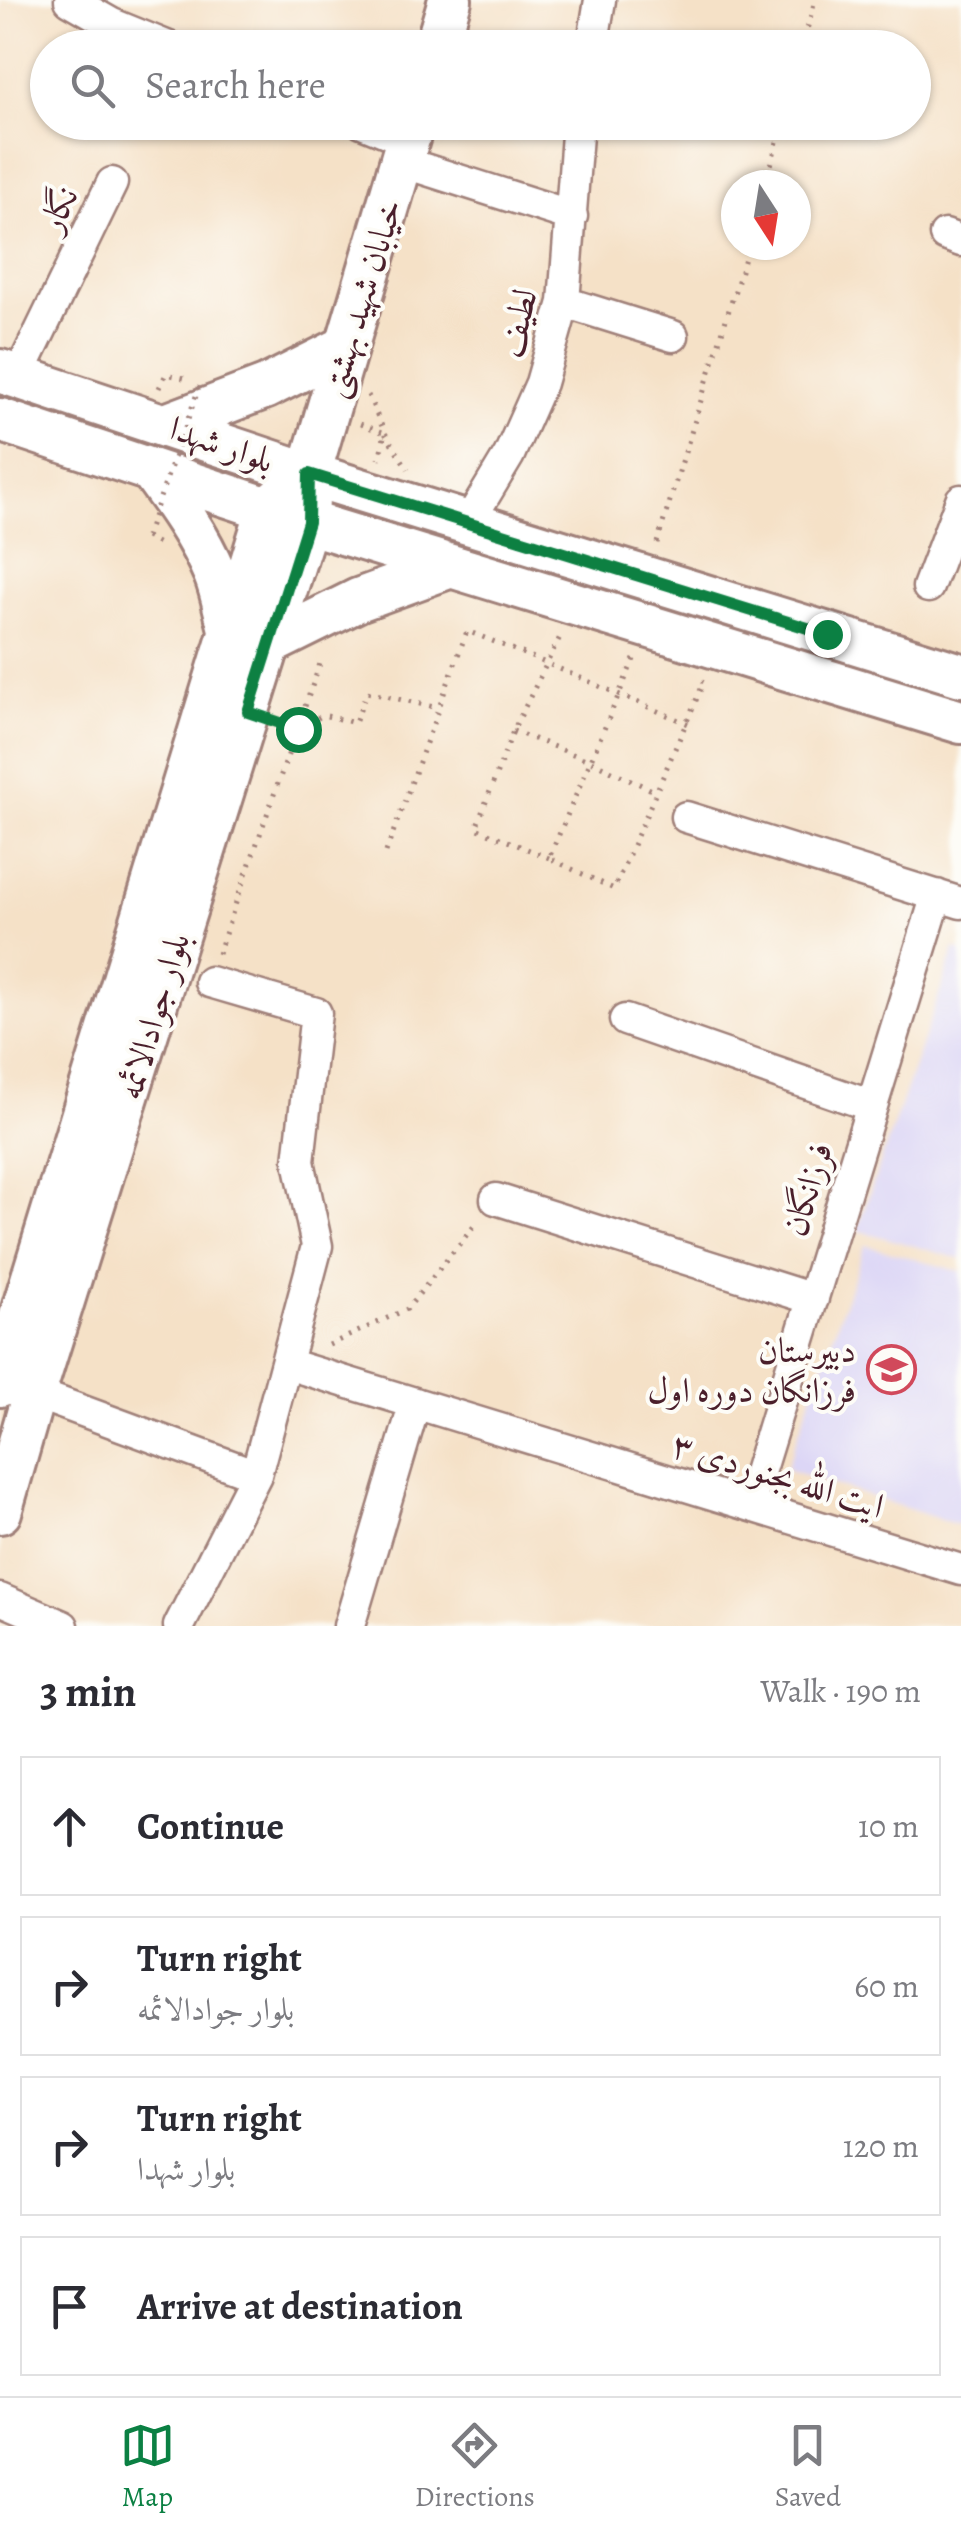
<!DOCTYPE html>
<meta charset="utf-8">
<style>
:root{--surface:#fff;--page:#f2f2f3;--text:#2b2b33;--muted:#7c7c81;--line:#e1e1e2;--accent:#0b8043}
body{margin:0;font-family:Alegreya,Amiri,serif;background:var(--page);color:var(--text)}
.compass{position:absolute;left:721px;top:170px;width:90px;height:90px;border-radius:50%;background:var(--surface);box-shadow:0 2px 8px #0004;rotate:168deg}
.stop{position:absolute;width:30px;height:30px;margin:-22px;border:8px solid #0b8043;border-radius:50%;background:#fff}
.stop.end{background:#0b8043;border-color:#fff;box-shadow:0 2px 10px #0008}
.list{margin:0;padding:0;list-style:none}
h2{display:flex;justify-content:space-between;align-items:center;height:130px;margin:0;padding:0 40px;font-size:42px}
h2 small{font-size:32px;font-weight:400;color:var(--muted)}
.list li{display:grid;grid-template-columns:65px 1fr auto;gap:30px;align-items:center;box-sizing:border-box;height:140px;margin:0 20px 20px;padding:0 20px;border:2px solid var(--line);border-radius:0px}
.list b{display:block;font-size:38px;white-space:nowrap}
.list p{margin:0;font-size:32px;white-space:nowrap;color:var(--muted)}
.list em{font-size:32px;font-style:normal;color:var(--muted)}
.icon{flex:none;width:55px;height:55px;fill:none;stroke:currentColor;stroke-width:2;stroke-linecap:round;stroke-linejoin:round}
.map{position:relative;flex:none;width:961px;height:1626px;overflow:hidden}
.search{position:absolute;background:var(--surface);box-shadow:0 2px 8px #0004;left:30px;right:30px;top:30px;height:110px;display:flex;align-items:center;gap:25px;box-sizing:border-box;padding:0 35px;border-radius:55px;color:var(--muted);font-size:38px}
.sheet{height:770px;background:var(--surface)}
nav{display:flex;justify-content:space-around;align-items:center;box-sizing:border-box;height:140px;border-top:2px solid var(--line);background:var(--surface);font-size:28px;color:var(--muted)}
nav a{display:grid;justify-items:center;gap:5px}
nav .on{color:var(--accent)}
.map>svg:first-child{display:block}
.built{fill:#dcd6f6}
.lines{fill:none;stroke-linecap:round;stroke-linejoin:round}
.street-casing{stroke:#a08079;stroke-width:35}
.secondary-casing{stroke:#a08079;stroke-width:48}
.path{stroke:#a08079;stroke-width:5;stroke-dasharray:2.5 8;stroke-linecap:butt}
.street{stroke:#fff;stroke-width:30}
.secondary{stroke:#fff;stroke-width:42}
.path-bridge{stroke:#a08079;stroke-width:5;stroke-dasharray:2.5 8;stroke-linecap:butt}
.route{stroke:#0b8043;stroke-width:12}
.labels{text-anchor:middle;dominant-baseline:central;stroke-width:8;stroke-linejoin:round;paint-order:stroke}
.street-label{font-size:35px;fill:#4a1f2b;stroke:#fdfcf7}
.poi-label{font-size:35px;fill:#4a1f2b;stroke:#fdfcf7;text-anchor:end}
</style>
<div class="map">
<svg width="961" height="1626" viewBox="0 0 961 1626">
<rect width="100%" height="100%" fill="#fdfcf7"/>
<filter id="ink" filterUnits="userSpaceOnUse"><feTurbulence type="fractalNoise" baseFrequency=".01" numOctaves="2"/><feDisplacementMap in="SourceGraphic" scale="20" xChannelSelector="R" yChannelSelector="G"/><feConvolveMatrix kernelMatrix="1 2 1 2 8 2 1 2 1" color-interpolation-filters="sRGB"/></filter>
<filter id="wash" filterUnits="userSpaceOnUse"><feTurbulence type="fractalNoise" baseFrequency=".0048" numOctaves="4" result="noise"/><feDisplacementMap in="SourceGraphic" scale="40" xChannelSelector="R" yChannelSelector="G"/><feGaussianBlur stdDeviation="2.25" result="paint"/><feColorMatrix in="noise" values="0 0 0 0 0 0 0 0 0 0 0 0 0 0 0 0 0 1.4 0 .05"/><feComposite in="paint" operator="in"/></filter>
<g filter="url(#wash)">
<rect width="100%" height="100%" fill="#f5e1c7"/>
<!-- built -->
<path class="built" d="M 955,949 L 961,951 L 961,1259 L 857,1230 Z
M 865,1245 L 961,1272 L 961,1526 L 786,1469 Z"/>
</g>
<g filter="url(#ink)">
<g class="lines">
<defs>
<path id="street" d="M 70,0 L 112,24 L 171,48
M 592,48 L 600,0
M 362,122 L 408,141
M 402,162 L 572,216
M 945,235 L 961,241
M 564,302 L 673,336
M 18,377 L 112,183
M 468,523 L 509,455 L 541,383 L 564,302 L 578,122
M 928,587 L 961,500
M 686,817 L 961,903
M 625,1020 L 872,1106
M 496,1199 L 813,1299
M 287,1364 L 961,1570
M 34,1393 L 256,1475
M 749,1505 L 937,895
M 0,1599 L 63,1626
M 179,1626 L 256,1475 L 317,1246 L 299,1161 L 316,1013 L 210,982
M 349,1626 L 415,1403"/>
<path id="secondary" d="M 436,48 L 450,0
M 0,371 L 309,474 L 961,675
M 0,420 L 307,522 L 961,722
M 166,425 L 266,387 L 346,347
M 151,470 C 176,504 199,536 215,574 C 222,591 225,611 230,629
M 309,474 L 413,122
M 269,644 L 358,600 L 451,566
M 0,1385 L 268,509 L 309,474 L 307,522 L 34,1393 L 0,1512"/>
</defs>
<!-- street casing -->
<use href="#street" class="street-casing"/>
<!-- secondary casing -->
<use href="#secondary" class="secondary-casing"/>
<!-- path -->
<path class="path" d="M 802,48 L 815,0
M 766,185 L 782,122
M 159,388 L 166,374 L 184,378
M 368,395 L 385,433 L 408,469
M 360,424 L 385,433 L 379,459
M 146,537 L 159,544
M 657,543 L 749,245
M 634,659 L 549,858 L 614,889 L 704,682 L 702,681
M 279,723 L 298,729 L 323,715 L 355,723 L 367,692 L 438,708
M 513,731 L 591,761 L 656,792
M 386,852 L 467,631 C 542,660 616,694 691,725
M 549,858 L 476,828 L 513,731 L 562,633
M 218,954 L 322,658
M 329,1345 L 407,1309 L 478,1221"/>
<!-- street -->
<use href="#street" class="street"/>
<!-- secondary -->
<use href="#secondary" class="secondary"/>
<!-- path-bridge -->
<path class="path-bridge" d="M 146,537 L 201,382"/>
</g>
</g>
<g class="lines" filter="url(#ink)">
<!-- route -->
<path class="route" d="M 298,729 L 248,712 L 308,522 L 309,474 L 827,634"/>
</g>
<!-- icons -->
<defs>
<symbol id="school-ring" viewBox="-11 -11 22 22"><circle r="9.5" fill="#fdfcf7" stroke="#d1495b" stroke-width="1.5"/><path d="M0-5L7-2L0 1L-7-2ZM-4 1L0 2.5L4 1V4Q0 6-4 4Z" fill="#d1495b"/></symbol>
</defs>
<g fill-rule="evenodd">
<use href="#school-ring" x="864" y="1342" width="55" height="55"/>
</g>
<g class="labels">
<!-- street labels -->
<g class="street-label">
<text transform="translate(58 209) rotate(-64)">نگار</text>
<text transform="translate(361 298) rotate(-73)">خیابان شهید بهشتی</text>
<text transform="translate(517 323) rotate(-76)">لطیف</text>
<text transform="translate(222 444) rotate(19)">بلوار شهدا</text>
<text transform="translate(153 1016) rotate(-73)">بلوار جوادالائمه</text>
<text transform="translate(807 1189) rotate(-73)">فرزانگان</text>
<text transform="translate(778 1475) rotate(17)">ایت الله بجنوردی ۳</text>
</g>
<!-- poi labels -->
<g class="poi-label">
<text x="856" y="1350">دبیرستان<tspan x="856" dy="40">فرزانگان دوره اول</tspan></text>
</g>
</g>
</svg>
<svg class="compass" viewBox="-18 -18 36 36"><path d="M0-13l5 13h-10z" fill="#e53935"/><path d="M0 13l5-13h-10z" fill="#7c7c81"/></svg>
<div class="stop" style="left:298px;top:729px"></div>
<div class="stop end" style="left:827px;top:634px"></div>
<div class="search"><svg class="icon" aria-label="search" viewBox="0 0 24 24"><circle cx="10" cy="10" r="6"/><path d="M15 15l6 6"/></svg>Search here</div>
</div>
<section class="sheet">
<h2>3 min<small>Walk · 190 m</small></h2>
<ul class="list">
<li><svg class="icon" aria-label="ahead" viewBox="0 0 24 24"><path d="M12 20V5M6 11l6-6 6 6"/></svg><div><b>Continue</b></div><em>10 m</em></li>
<li><svg class="icon" aria-label="right" viewBox="0 0 24 24"><path d="M7 20v-9h11M14 6l5 5-5 5"/></svg><div><b>Turn right</b><p>بلوار جوادالائمه</p></div><em>60 m</em></li>
<li><svg class="icon" aria-label="right" viewBox="0 0 24 24"><path d="M7 20v-9h11M14 6l5 5-5 5"/></svg><div><b>Turn right</b><p>بلوار شهدا</p></div><em>120 m</em></li>
<li><svg class="icon" aria-label="arrive" viewBox="0 0 24 24"><path d="M6 21V4h12l-3 4 3 4H6"/></svg><div><b>Arrive at destination</b></div></li>
</ul>
</section>
<nav>
<a class="on"><svg class="icon" aria-label="map" viewBox="0 0 24 24"><path d="M3 6l6-2 6 2 6-2v14l-6 2-6-2-6 2zM9 4v14M15 6v14"/></svg>Map</a>
<a><svg class="icon" aria-label="directions" viewBox="0 0 24 24"><path d="M12 3l9 9-9 9-9-9zM9 14v-3h6M13 9l2 2-2 2"/></svg>Directions</a>
<a><svg class="icon" aria-label="saved" viewBox="0 0 24 24"><path d="M7 4h10v16l-5-4-5 4z"/></svg>Saved</a>
</nav>
